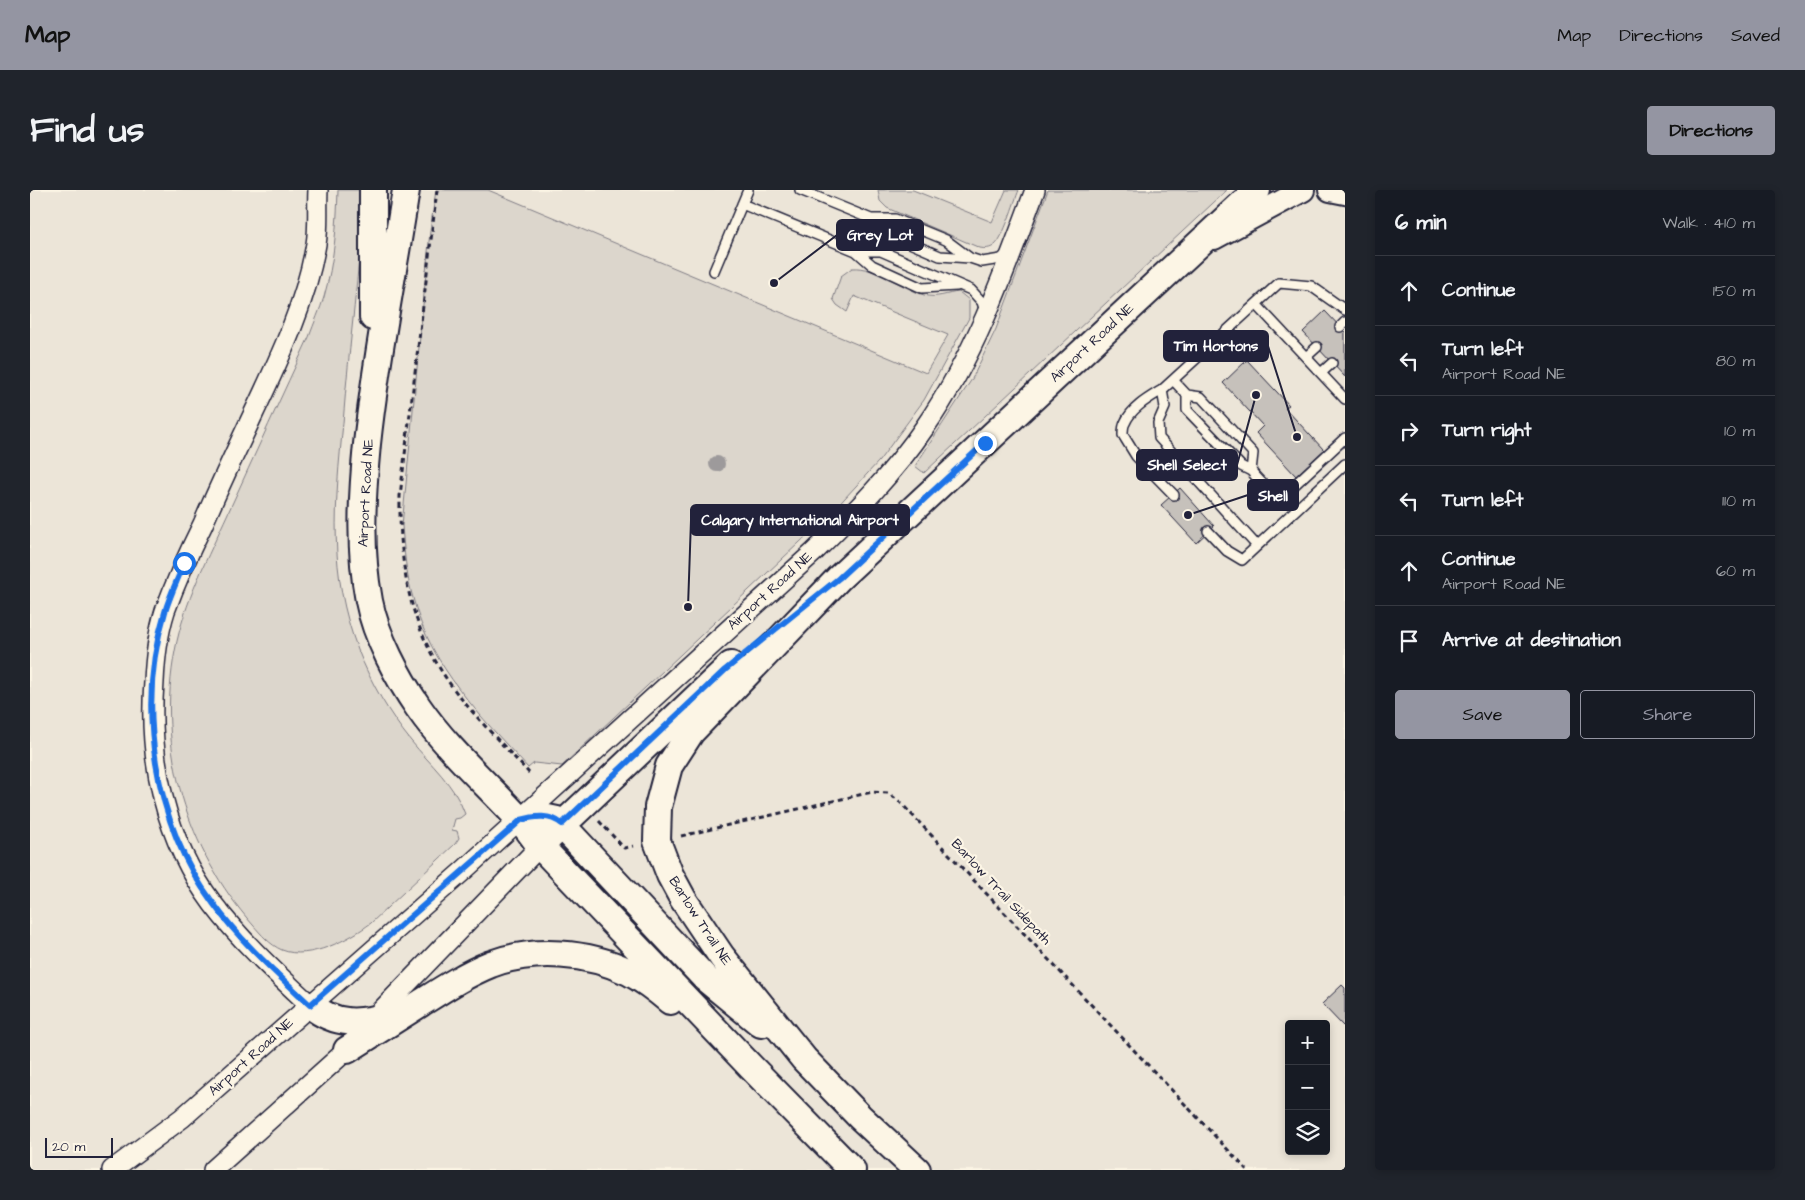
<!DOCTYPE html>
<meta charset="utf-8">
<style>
:root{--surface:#171b24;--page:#20242c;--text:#f1f3f6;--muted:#9ea1a6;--line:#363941;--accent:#9495a2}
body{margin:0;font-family:"Architects Daughter",sans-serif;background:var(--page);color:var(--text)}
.controls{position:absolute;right:15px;bottom:15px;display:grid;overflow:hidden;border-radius:5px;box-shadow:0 2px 8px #0003}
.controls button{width:45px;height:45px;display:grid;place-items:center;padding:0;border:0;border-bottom:1px solid var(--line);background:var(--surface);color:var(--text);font:25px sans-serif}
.scale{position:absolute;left:15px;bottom:12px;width:68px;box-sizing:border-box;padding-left:5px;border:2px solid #22223b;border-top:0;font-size:14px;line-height:18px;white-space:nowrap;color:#22223b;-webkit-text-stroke:4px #fcf5e5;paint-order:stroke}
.stop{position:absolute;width:15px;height:15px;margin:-11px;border:4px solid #1a73e8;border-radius:50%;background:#fff}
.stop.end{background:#1a73e8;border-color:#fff;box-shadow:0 1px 5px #0008}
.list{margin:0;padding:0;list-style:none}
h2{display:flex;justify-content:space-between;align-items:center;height:65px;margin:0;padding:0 20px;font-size:21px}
h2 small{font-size:16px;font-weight:400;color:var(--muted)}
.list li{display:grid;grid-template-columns:32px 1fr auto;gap:15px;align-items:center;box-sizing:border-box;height:70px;padding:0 20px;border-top:1px solid var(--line)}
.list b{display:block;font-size:19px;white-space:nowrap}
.list p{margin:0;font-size:16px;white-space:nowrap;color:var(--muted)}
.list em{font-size:16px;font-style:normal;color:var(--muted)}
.actions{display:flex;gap:10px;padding:15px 20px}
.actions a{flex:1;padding:11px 0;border:1px solid var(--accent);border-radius:5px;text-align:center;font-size:18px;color:var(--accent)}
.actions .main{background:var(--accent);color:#111}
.icon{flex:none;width:28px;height:28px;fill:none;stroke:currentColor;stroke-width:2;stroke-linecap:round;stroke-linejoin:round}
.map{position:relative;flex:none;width:1315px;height:980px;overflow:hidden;border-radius:5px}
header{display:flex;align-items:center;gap:30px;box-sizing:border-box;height:70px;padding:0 25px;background:var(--accent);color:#111}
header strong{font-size:24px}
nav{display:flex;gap:28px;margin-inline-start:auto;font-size:18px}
.intro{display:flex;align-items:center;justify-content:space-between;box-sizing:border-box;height:120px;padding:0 30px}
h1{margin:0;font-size:35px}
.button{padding:12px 22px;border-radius:5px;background:var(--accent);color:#111;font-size:18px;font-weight:700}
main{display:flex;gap:30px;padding:0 30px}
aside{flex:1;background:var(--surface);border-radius:5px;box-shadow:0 2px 8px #0003}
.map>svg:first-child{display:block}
.built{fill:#ece5d8;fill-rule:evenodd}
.green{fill:#dcd6cc;stroke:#7f7c84}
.building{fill:#c6c1bb;stroke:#22223b}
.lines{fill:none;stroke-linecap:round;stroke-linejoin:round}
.service-casing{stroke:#22223b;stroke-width:12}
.minor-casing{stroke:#22223b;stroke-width:22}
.tertiary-casing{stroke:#22223b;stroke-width:26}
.secondary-casing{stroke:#22223b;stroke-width:30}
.path{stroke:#22223b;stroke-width:3;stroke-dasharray:5 4;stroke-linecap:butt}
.service{stroke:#fcf5e5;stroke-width:9}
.minor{stroke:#fcf5e5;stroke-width:19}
.tertiary{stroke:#fcf5e5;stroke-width:22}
.secondary{stroke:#fcf5e5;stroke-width:26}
.tree{fill:#9d9a9b}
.route{stroke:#1a73e8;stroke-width:6}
.labels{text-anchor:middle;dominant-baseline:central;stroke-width:4.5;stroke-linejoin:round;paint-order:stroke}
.street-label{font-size:14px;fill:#22223b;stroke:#fcf5e5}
.leader{fill:none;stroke:#22223b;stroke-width:2}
.callout-dot{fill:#22223b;stroke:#fcf5e5;stroke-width:2}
.callout{fill:#22223b;stroke:#22223b;stroke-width:2}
.callout-label{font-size:15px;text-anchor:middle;font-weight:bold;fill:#fff}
</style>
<header>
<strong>Map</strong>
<nav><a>Map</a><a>Directions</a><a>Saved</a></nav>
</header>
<div class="intro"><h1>Find us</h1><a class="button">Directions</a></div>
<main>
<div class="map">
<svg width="1315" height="980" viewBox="0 0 1315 980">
<rect width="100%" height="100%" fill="#fcf5e5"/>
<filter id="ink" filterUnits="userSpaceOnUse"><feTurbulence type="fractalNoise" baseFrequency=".02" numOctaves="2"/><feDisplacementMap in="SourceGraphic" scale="10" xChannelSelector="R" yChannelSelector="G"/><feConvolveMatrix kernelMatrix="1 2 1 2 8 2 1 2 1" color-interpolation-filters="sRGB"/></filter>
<g filter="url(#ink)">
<!-- built -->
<path class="built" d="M 0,0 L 1315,0 L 1315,980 L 0,980 ZM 1259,834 L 1296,834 L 1296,961 L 1259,961 Z"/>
<!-- green -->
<path class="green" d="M 308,0 L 334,0 C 330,78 319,155 313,233 C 305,314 298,382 328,460 C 341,493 359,524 381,551 C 400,574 425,595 435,624 L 430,628 L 425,629 L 422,640 L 427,641 L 429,648 L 425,654 L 341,733 C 320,749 279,771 252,760 C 240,755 231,744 223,735 C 157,661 126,558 145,461 C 154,412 178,367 198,323 C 225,264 252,205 279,147 C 284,133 290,120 294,107 C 304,72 307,36 308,0 Z
M 406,0 L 458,0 L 896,183 L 918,145 L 824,106 L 817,122 L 807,115 L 803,109 L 811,86 L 822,78 C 845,76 872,98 894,105 C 907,109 917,103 929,102 L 939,110 L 939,128 L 894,210 L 849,271 L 803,321 L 532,576 L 504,573 L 498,578 C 451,526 401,478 383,408 C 376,385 374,360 372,336 L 400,41 Z
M 848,0 L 883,0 L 962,32 L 976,0 L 989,0 C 984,12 974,47 965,55 C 960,59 955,59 950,58 L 857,18 L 850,11 Z
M 1018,0 L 1197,0 L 894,283 L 885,276 L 942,189 L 966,139 Z"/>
<!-- building -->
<path class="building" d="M 1295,121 L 1315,142 L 1315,187 L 1273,142 Z
M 1217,170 L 1259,215 L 1255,218 L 1294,260 L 1266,286 L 1226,243 L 1233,236 L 1193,193 Z
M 1150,298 L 1184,336 L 1166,353 L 1131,315 Z
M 1312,795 L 1315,798 L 1315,834 L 1313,836 L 1292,814 Z"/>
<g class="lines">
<defs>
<path id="service" d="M 770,0 L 841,29 L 865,29 L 916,50 L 940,68 L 952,72 L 971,69 L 978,63
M 712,14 L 826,61 L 851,61 L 941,100 L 952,112 L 955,121
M 841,29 L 859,44 L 910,66 L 940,68
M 826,61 L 842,75 L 892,98 L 927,96
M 684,81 L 718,0
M 1226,114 L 1315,209
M 1310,137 L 1315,132
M 1276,167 L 1287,157
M 1291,183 L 1302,173
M 1143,190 L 1157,205 L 1171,207 L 1223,263 L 1221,281 C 1231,293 1242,307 1259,300 L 1315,248
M 1132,200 C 1119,208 1101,218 1095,233 C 1093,236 1093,241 1093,245 L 1106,266 L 1144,305
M 1157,205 L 1157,220 L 1211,276 L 1221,281
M 1178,341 L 1197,361 L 1212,370 L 1315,274
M 1227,356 L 1129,248 L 1128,233 L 1135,217 L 1132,200 L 1249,93 L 1281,96 L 1315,120"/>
<path id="minor" d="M 280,815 C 246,783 211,751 183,714 C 135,650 118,570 124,492 C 125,469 128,443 135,421 C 146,391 159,362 173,334 C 188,299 204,265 220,231 C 247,174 275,117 286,54 C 289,37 287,18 288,0
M 342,830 L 510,656
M 82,980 L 152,928 L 433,681 L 784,362 C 824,323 863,284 895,237 C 945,165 975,81 1005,0
M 183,980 L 317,860 L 324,851"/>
<path id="tertiary" d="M 1300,0 L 1315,3
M 1184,48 L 1273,0"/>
<path id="secondary" d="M 376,0 C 363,85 346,168 337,254 C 332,306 329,359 339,411 C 346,447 368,488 388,517 C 417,559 455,592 489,629 C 497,637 503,647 510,656 L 721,877 L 822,980
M 343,127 L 343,0
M 491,630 L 508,626 L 527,630 L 676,789 L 731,834
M 510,656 L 701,475
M 280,815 C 306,836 330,834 361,825
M 317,860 C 342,844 366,829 391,813 C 413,799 436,784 461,774 C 504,758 558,762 599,782 C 614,790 627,800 640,811
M 887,980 L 830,927 L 774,869 L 692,767 L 653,709 L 640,685 L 627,651 L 628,617 L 639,576 L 661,542 L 809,388 L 1227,0"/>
</defs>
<!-- service casing -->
<use href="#service" class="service-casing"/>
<!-- minor casing -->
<use href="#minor" class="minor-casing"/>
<!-- tertiary casing -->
<use href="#tertiary" class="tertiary-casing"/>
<!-- secondary casing -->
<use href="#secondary" class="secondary-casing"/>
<!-- path -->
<path class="path" d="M 407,0 L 370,306 C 369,381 381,446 430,507 C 451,533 476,558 499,583
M 569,631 L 594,658 L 604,656
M 651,646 L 842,602 L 858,603 L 870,612 L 1217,980"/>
<!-- service -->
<use href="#service" class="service"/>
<!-- minor -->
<use href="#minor" class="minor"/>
<!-- tertiary -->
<use href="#tertiary" class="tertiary"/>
<!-- secondary -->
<use href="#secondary" class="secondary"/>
</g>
<!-- trees -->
<circle class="tree" cx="687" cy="274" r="8"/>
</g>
<g class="lines" filter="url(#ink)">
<!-- route -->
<path class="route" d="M 154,373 C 148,389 140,405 135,422 C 106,516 124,634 183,713 C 210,751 246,783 280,815 L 491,630 C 505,626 520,624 532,634 L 695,480 L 809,388 L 955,253"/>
</g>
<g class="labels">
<!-- street labels -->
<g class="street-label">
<text transform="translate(1062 153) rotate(-43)">Airport Road NE</text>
<text transform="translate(336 303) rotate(-87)">Airport Road NE</text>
<text transform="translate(740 401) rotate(-42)">Airport Road NE</text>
<text transform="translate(971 702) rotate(47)">Barlow Trail Sidepath</text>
<text transform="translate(670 731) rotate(57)">Barlow Trail NE</text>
<text transform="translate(221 867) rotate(-42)">Airport Road NE</text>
</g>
</g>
<!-- callouts -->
<path class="leader" d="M744 93L807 45M1267 247L1238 156M1226 205L1207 275M1158 325L1218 305M658 417L661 330"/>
<g class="callout-dot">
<circle cx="744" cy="93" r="5"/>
<circle cx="1267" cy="247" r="5"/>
<circle cx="1226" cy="205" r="5"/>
<circle cx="1158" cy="325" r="5"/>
<circle cx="658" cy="417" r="5"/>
</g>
<g class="callout">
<rect x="807" y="30" width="86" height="30" rx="5"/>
<rect x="1134" y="141" width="104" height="30" rx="5"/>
<rect x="1107" y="260" width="100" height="30" rx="5"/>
<rect x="1218" y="290" width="50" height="30" rx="5"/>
<rect x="661" y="315" width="218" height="30" rx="5"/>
</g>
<g class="callout-label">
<text x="850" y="50">Grey Lot</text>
<text x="1186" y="161">Tim Hortons</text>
<text x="1157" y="280">Shell Select</text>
<text x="1243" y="311">Shell</text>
<text x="770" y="335">Calgary International Airport</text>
</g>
</svg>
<div class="controls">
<button>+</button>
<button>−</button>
<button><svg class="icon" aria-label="layers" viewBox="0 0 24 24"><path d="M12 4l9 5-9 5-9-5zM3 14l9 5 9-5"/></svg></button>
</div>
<div class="scale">20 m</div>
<div class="stop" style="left:154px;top:373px"></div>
<div class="stop end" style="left:955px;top:253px"></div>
</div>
<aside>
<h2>6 min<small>Walk · 410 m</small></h2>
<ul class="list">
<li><svg class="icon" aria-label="ahead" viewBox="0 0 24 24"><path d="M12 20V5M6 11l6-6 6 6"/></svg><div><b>Continue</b></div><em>150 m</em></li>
<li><svg class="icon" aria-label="left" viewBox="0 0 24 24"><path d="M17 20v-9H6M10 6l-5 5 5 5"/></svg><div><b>Turn left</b><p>Airport Road NE</p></div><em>80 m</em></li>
<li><svg class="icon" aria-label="right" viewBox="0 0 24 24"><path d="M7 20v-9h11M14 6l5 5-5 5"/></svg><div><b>Turn right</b></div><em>10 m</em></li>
<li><svg class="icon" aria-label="left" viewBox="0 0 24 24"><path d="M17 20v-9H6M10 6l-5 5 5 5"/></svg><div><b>Turn left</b></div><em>110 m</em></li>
<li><svg class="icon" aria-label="ahead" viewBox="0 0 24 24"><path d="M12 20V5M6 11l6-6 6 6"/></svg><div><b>Continue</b><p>Airport Road NE</p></div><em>60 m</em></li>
<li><svg class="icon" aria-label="arrive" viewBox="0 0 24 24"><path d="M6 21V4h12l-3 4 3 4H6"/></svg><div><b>Arrive at destination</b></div></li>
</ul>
<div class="actions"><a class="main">Save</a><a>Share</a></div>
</aside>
</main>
